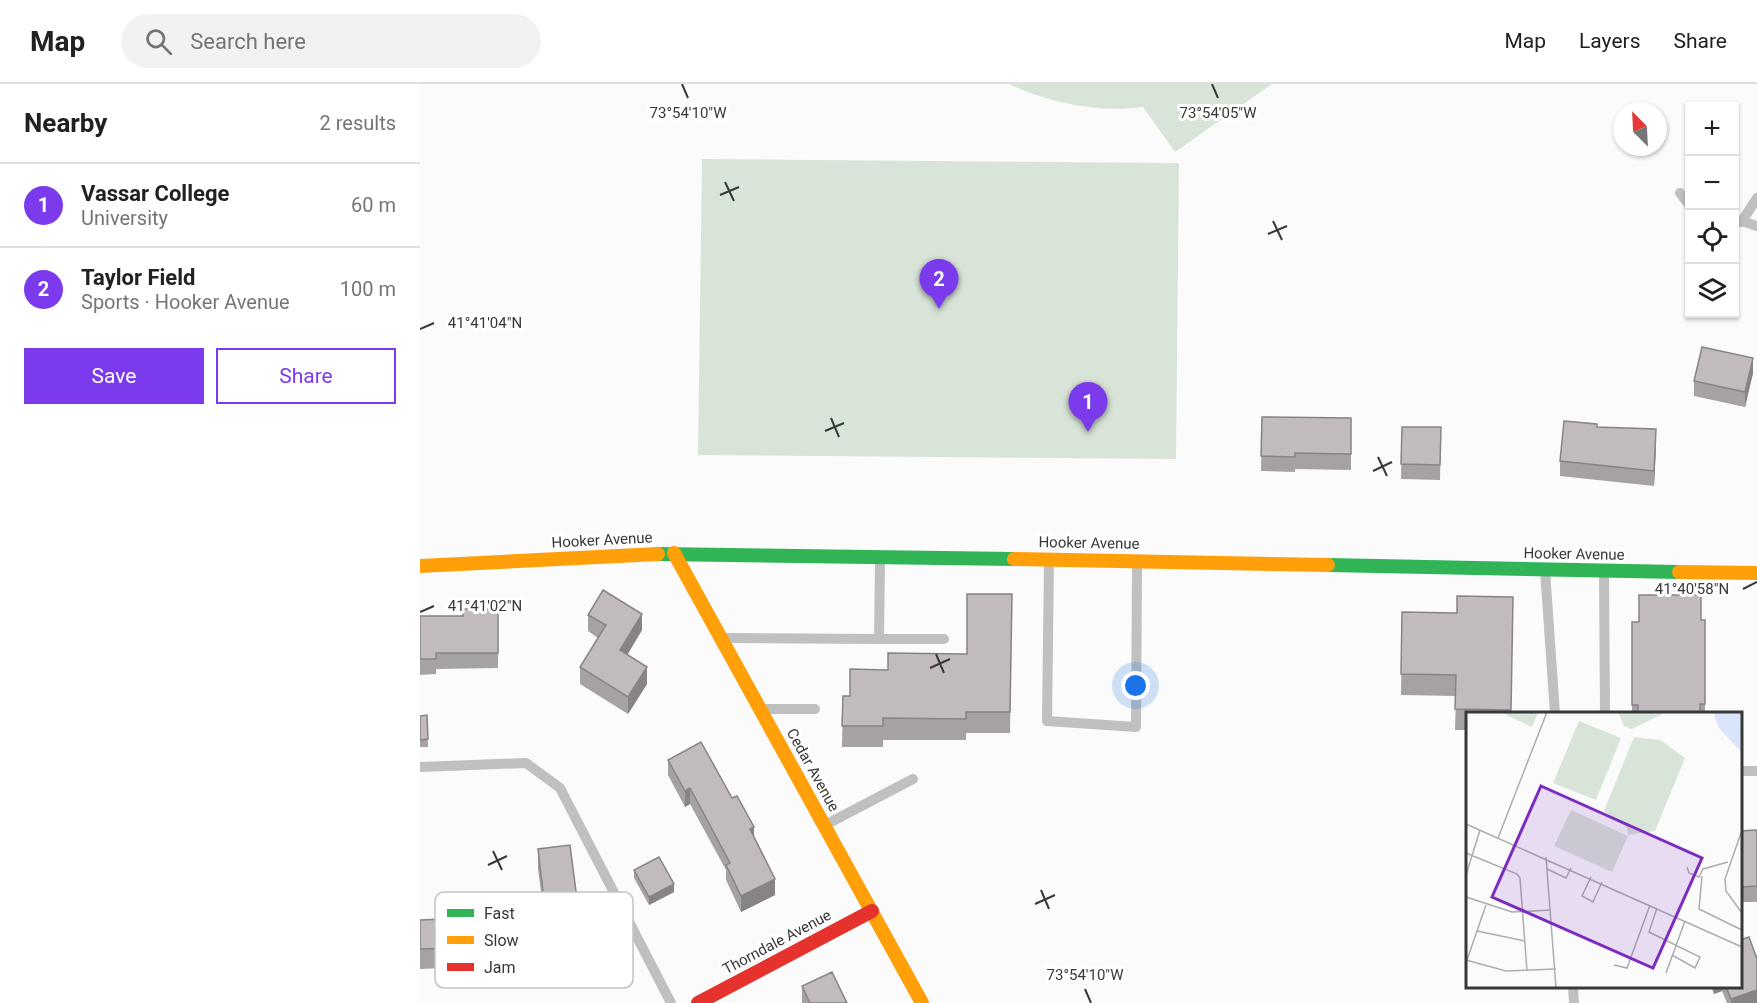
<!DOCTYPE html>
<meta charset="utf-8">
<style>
:root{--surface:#fff;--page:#f2f2f2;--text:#202124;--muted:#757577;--line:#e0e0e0;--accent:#7c3aed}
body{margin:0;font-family:Roboto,sans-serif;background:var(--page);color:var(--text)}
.controls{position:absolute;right:18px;top:18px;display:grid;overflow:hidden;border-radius:0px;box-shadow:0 2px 4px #0004}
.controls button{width:54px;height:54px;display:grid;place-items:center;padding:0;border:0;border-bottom:2px solid var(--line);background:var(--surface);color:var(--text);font:30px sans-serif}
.compass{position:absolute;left:1193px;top:18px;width:54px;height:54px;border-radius:50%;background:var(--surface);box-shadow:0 2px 4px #0004;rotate:336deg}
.you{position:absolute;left:716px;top:602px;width:21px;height:21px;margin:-15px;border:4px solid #fff;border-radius:50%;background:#1a73e8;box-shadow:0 0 0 9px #1a73e833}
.badge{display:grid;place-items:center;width:39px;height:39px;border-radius:50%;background:var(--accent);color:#fff;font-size:20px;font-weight:700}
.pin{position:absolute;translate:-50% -50px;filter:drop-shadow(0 2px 3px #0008)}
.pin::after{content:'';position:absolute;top:32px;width:21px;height:18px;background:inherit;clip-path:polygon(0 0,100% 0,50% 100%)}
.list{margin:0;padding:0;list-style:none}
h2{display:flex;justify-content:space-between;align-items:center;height:78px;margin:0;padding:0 24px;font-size:26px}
h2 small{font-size:20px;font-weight:400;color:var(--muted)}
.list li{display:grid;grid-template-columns:39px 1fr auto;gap:18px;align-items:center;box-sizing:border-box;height:84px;padding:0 24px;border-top:2px solid var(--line)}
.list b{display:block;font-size:22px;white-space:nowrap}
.list p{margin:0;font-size:20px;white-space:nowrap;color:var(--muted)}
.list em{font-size:20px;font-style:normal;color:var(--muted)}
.actions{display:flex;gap:12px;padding:18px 24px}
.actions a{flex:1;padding:14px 0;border:2px solid var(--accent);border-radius:0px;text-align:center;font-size:21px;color:var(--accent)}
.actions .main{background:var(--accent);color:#fff}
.icon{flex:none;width:33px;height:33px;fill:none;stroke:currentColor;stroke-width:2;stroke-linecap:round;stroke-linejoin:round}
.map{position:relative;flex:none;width:1337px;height:919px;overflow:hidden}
header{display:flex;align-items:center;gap:36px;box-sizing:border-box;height:84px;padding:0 30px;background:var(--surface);border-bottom:2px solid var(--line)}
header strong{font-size:28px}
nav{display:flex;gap:33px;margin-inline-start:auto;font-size:21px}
.search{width:420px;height:54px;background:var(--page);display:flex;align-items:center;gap:15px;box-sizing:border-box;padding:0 21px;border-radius:33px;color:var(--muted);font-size:22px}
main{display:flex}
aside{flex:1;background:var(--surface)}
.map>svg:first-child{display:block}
.green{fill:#d9e4d8}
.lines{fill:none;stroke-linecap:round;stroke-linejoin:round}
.lane{stroke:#c0c0c0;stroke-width:10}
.fast{stroke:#30b455;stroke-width:14}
.slow{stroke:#ff9f0a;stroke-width:14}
.jam{stroke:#e5322d;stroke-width:14}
.wall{fill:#a6a1a5}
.shaded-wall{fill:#878386}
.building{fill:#c1bbc0;stroke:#878386;stroke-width:1.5}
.ticks{fill:none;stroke:#373838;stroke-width:2}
.labels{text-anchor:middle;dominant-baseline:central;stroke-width:6;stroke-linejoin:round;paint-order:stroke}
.street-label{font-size:15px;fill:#373838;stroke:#fff}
.inset-road{fill:none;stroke:#adadae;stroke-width:1.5}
.view{fill:#7b2cbf;fill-opacity:0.15;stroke:#7b2cbf;stroke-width:3}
.inset-edge{fill:none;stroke:#373838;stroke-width:3}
.key{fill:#fff;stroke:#c3c3c3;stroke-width:1.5}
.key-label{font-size:16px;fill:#373838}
.ticks-label{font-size:15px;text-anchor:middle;fill:#373838;stroke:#fff;stroke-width:6;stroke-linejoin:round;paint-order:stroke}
</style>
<header>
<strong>Map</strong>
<div class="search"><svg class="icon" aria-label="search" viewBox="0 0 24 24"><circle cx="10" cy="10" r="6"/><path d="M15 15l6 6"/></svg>Search here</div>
<nav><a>Map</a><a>Layers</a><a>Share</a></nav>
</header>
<main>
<aside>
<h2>Nearby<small>2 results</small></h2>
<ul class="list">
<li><span class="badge">1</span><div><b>Vassar College</b><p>University</p></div><em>60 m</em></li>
<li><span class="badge">2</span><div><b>Taylor Field</b><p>Sports · Hooker Avenue</p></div><em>100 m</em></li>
</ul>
<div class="actions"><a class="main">Save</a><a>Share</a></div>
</aside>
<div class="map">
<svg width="1337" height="919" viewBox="0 0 1337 919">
<rect width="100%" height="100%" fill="#fbfbfc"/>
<!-- green -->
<path class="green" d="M 589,0 L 852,0 L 755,68 L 723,23 C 678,29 630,19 589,0 Z
M 282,75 L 759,79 L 756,375 L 278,371 Z"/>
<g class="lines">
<!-- lane -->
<path class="lane" d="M 1260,109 L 1270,122
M 1322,137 L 1337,114
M 1314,139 L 1322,137 L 1337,142
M 629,478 L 627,637 L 716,643 L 717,481
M 1125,486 L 1135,630
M 1184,489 L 1185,630
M 306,554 L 459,555 L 460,475
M 459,555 L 524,555
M 343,625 L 395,625
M 0,683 L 106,679 L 140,704 L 251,919
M 1320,687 L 1337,687
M 407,740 L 493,695
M 1153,902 L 1154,919"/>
<!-- fast -->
<path class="fast" d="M 238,470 L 594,475
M 908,481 L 1259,488"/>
<!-- slow -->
<path class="slow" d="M 254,469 L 502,919
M 594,475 L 908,481
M 0,482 L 238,470
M 1259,488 L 1337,489"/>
<!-- jam -->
<path class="jam" d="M 278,919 L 452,827"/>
</g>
<!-- wall -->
<path class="wall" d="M 1333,289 L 1325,323 L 1274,312 L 1274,297 Z
M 842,333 L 931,334 L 931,386 L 875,385 L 875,388 L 841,387 Z
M 982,343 L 1021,343 L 1020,396 L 981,395 Z
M 1177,343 L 1236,361 L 1234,402 L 1140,392 L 1140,377 Z
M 592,510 L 590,649 L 546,649 L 546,656 L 463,656 L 463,663 L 422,663 L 423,612 L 430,612 L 468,586 L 547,570 Z
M 1093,513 L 1091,630 L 1047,630 L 1047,646 L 1035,646 L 1036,612 L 981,611 L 982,528 L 1037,529 Z
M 78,525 L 78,584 L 16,585 L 16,590 L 0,591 L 0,532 L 43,532 Z
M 168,531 L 222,546 L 207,571 L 227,600 L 208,630 L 160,600 L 160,583 L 178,554 L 168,547 Z
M 1285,536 L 1285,630 L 1212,630 L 1212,538 Z
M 7,631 L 8,663 L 0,663 L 0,632 Z
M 248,676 L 334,754 L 355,811 L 321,828 L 306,796 L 306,786 L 270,720 L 265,723 L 248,691 Z
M 1337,746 L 1337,818 L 1320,818 L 1320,747 Z
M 118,765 L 158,823 L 194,858 L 194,877 L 130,886 L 130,882 L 69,884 L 69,882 L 0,885 L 0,836 L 68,833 L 68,817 L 122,816 L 118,785 Z
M 214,786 L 254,808 L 229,821 L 214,794 Z
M 382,902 L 427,919 L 382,919 Z
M 1291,903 L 1320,903 L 1337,919 L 1307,919 L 1302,907 L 1294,910 Z"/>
<!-- shaded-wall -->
<path class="shaded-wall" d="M 1333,274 L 1333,289 L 1325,323 L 1325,308 Z
M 1236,345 L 1236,361 L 1234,402 L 1234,387 Z
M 222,530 L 222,546 L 200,583 L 200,566 Z
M 227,583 L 227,600 L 208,630 L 208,613 Z
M 270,704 L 270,720 L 265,723 L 265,707 Z
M 334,743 L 334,758 L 330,745 Z
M 355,795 L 355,811 L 321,828 L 321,812 Z
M 254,800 L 254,808 L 229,821 L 229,813 Z
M 1294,903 L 1302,903 L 1302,907 L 1294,910 Z
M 1337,906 L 1337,919 L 1311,919 L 1311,915 Z"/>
<!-- building -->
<path class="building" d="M 1282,263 L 1333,274 L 1325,308 L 1274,297 Z
M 842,333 L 931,334 L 931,370 L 875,369 L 875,373 L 841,372 Z
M 1144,337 L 1177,340 L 1177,343 L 1236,345 L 1234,387 L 1140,377 Z
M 982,343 L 1021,343 L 1020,381 L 981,380 Z
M 183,506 L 222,530 L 200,566 L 227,583 L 208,613 L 160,583 L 186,541 L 168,531 Z
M 547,510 L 592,510 L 590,628 L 546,628 L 546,635 L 463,634 L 463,642 L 422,642 L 423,612 L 430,612 L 430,585 L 468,586 L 468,569 L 547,570 Z
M 1219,511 L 1281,511 L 1281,536 L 1285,536 L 1285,620 L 1280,620 L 1280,630 L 1218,630 L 1218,621 L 1212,621 L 1212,538 L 1219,538 Z
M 1037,512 L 1093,513 L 1091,626 L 1035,625 L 1036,591 L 981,590 L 982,528 L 1037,529 Z
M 43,525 L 78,525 L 78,569 L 16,569 L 16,575 L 0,575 L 0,532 L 43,532 Z
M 7,631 L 8,655 L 0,656 L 0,632 Z
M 281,658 L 312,714 L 317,712 L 334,743 L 330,745 L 355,795 L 321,812 L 306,781 L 310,779 L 270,704 L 265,707 L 248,676 Z
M 1337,746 L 1337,802 L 1320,803 L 1320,747 Z
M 150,761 L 158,823 L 189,819 L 194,858 L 130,866 L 130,863 L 69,865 L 69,863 L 0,865 L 0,836 L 68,833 L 68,817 L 124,816 L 118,765 Z
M 239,773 L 254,800 L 229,813 L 214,786 Z
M 1329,853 L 1337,875 L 1337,906 L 1311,915 L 1306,903 L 1320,903 L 1320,856 Z
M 412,888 L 427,919 L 390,919 L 382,902 Z"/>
<!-- ticks -->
<path class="ticks" d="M 262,0 L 268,14M 792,0 L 798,14M 305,98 L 314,117M 300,111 L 319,103M 853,137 L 862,156M 848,150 L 867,142M 0,245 L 14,239M 411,334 L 419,353M 405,347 L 424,339M 958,373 L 967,392M 953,387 L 972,378M 1323,505 L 1337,498M 0,528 L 14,522M 516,570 L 524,589M 510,584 L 530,575M 73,767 L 82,786M 68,781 L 87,772M 621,806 L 629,825M 615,820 L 635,811M 665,905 L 671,919"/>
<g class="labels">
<!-- street labels -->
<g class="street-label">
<text transform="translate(182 456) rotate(-3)">Hooker Avenue</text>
<text transform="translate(669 459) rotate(1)">Hooker Avenue</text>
<text transform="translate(1154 470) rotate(1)">Hooker Avenue</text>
<text transform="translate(393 686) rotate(61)">Cedar Avenue</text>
<text transform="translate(357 858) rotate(-28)">Thorndale Avenue</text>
</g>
</g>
<!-- overview -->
<g transform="translate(1046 628)">
<rect width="276" height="276" fill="#fbfbfc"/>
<path d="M 34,0 L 72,0 L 66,15 ZM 152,0 L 200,0 L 166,17 L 158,14 ZM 113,9 L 155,26 L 130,88 L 87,71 ZM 168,25 L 194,28 L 219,46 L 189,119 L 162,123 L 161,116 L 138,99 ZM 105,98 L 162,124 L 146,160 L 88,134 Z" fill="#d9e4d8"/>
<path d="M 247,0 L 275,0 L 276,41 L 253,16 Z" fill="#d8e5fb"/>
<path class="inset-road" d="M 0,112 L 276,235M 276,118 L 259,167 L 260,179 L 276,201M 32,126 L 81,0M 0,141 L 51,162 L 54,166 L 61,259M 80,145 L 90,276M 221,155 L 223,161 L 233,165 L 237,157 L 262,150M 81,157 L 100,166 L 105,156M 0,163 L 14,118M 236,164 L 233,197 L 276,218M 125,165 L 116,184 L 127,190 L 136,170M 0,185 L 46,200 L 85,198M 191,196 L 183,220 L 234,245 L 229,256 L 206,243M 11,219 L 59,229M 0,248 L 40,259 L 90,257M 1,248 L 20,193M 148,253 L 161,256 L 184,193M 200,261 L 219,209"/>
<path class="view" d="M 75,74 L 236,146 L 187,256 L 26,185 Z"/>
<rect width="276" height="276" class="inset-edge"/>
</g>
<!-- legend -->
<rect x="15" y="808" width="198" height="96" rx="9" class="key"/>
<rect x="27" y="825" width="27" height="8" fill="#30b455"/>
<rect x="27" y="852" width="27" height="8" fill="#ff9f0a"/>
<rect x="27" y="879" width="27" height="8" fill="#e5322d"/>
<g class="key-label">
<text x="64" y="835">Fast</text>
<text x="64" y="862">Slow</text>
<text x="64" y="889">Jam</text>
</g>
<g class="ticks-label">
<text x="268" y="34">73°54'10"W</text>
<text x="798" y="34">73°54'05"W</text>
<text x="65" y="244">41°41'04"N</text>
<text x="1272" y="510">41°40'58"N</text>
<text x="65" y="527">41°41'02"N</text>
<text x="665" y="896">73°54'10"W</text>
</g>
</svg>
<div class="controls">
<button>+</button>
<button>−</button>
<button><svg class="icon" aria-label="locate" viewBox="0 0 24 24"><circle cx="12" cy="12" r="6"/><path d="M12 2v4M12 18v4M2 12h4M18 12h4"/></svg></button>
<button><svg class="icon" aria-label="layers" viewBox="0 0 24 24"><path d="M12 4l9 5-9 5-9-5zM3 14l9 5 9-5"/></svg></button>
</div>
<svg class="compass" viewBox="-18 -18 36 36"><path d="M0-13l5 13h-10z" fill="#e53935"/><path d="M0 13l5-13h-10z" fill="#757577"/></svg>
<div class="you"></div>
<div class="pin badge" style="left:668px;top:348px">1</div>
<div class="pin badge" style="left:519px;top:225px">2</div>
</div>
</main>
